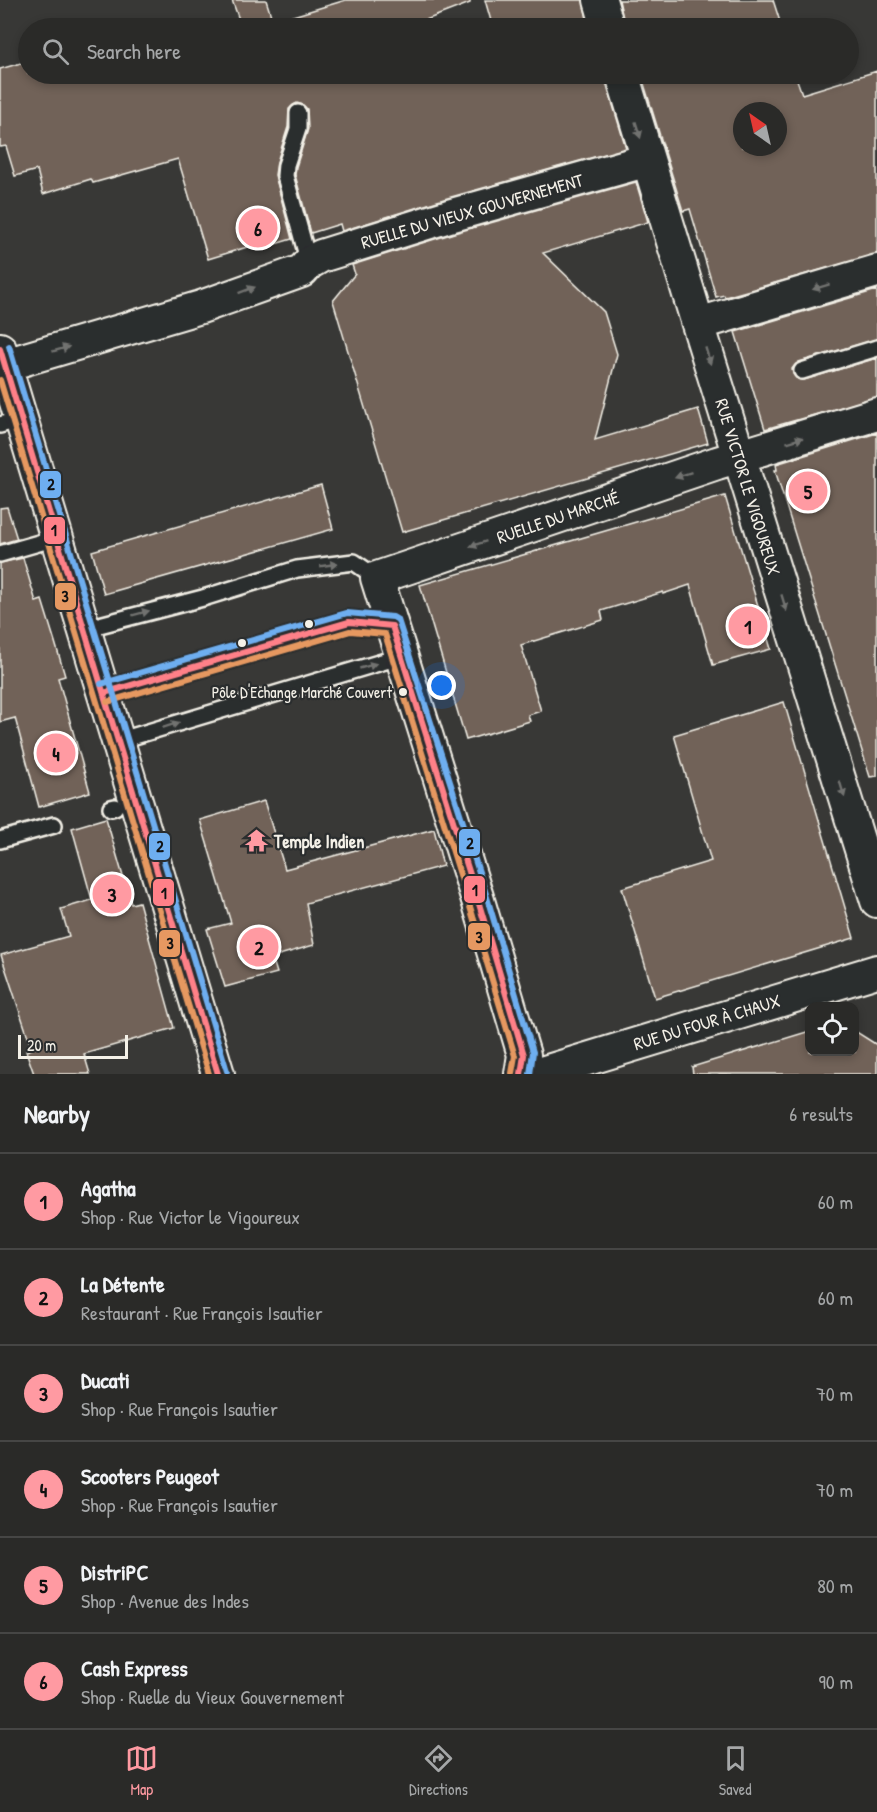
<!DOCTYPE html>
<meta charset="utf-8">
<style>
:root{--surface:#2a2a28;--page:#363634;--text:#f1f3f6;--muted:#a5a7a8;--line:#464645;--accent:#ff9aa2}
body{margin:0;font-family:"Patrick Hand",sans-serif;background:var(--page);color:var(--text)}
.controls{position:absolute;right:18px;bottom:18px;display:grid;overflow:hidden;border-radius:12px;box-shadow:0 3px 9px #0003}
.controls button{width:54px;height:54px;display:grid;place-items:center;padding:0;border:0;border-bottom:2px solid var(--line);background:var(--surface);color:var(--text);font:30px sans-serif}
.compass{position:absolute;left:733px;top:102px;width:54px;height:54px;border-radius:50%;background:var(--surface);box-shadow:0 3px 9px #0003;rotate:326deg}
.scale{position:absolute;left:18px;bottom:15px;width:110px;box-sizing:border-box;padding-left:6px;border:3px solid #f4f1e8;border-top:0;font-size:16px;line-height:21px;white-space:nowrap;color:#f4f1e8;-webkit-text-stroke:4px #2a2d2e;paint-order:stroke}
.you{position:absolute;left:442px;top:686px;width:21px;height:21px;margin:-15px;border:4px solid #fff;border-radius:50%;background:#1a73e8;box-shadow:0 0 0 9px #1a73e833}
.badge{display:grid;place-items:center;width:39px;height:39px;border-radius:50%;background:var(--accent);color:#111;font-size:20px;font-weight:700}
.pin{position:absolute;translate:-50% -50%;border:3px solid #fff;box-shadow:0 2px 6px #0006}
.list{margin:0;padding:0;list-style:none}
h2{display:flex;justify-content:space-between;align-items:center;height:78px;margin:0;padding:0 24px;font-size:26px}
h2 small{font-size:20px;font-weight:400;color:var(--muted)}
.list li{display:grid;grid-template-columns:39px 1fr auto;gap:18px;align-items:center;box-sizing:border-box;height:96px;padding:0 24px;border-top:2px solid var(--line)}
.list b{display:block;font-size:22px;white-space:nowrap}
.list p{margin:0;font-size:20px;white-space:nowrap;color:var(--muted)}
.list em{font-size:20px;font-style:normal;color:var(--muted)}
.icon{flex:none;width:33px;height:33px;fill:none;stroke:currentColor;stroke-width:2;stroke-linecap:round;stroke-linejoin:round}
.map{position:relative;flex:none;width:877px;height:1074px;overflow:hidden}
.search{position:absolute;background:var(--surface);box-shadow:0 3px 9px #0003;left:18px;right:18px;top:18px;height:66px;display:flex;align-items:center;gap:15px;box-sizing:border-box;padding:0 21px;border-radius:33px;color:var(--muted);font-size:22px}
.sheet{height:654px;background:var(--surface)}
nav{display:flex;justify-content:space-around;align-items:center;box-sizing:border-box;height:84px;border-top:2px solid var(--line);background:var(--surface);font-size:16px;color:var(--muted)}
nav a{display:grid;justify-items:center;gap:3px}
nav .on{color:var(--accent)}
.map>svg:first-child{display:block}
.building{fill:#716258;stroke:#f4f1e8;stroke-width:1.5;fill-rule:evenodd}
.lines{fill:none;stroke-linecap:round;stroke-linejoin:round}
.lane-casing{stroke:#f4f1e8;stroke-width:20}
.street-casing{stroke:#f4f1e8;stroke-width:36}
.lane{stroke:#2a2d2e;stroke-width:15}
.street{stroke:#2a2d2e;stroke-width:32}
.bus-1-casing{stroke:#2a2d2e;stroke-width:10}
.bus-2-casing{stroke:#2a2d2e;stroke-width:10}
.bus-3-casing{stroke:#2a2d2e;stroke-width:10}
.bus-1{stroke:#ff8088;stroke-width:6}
.bus-2{stroke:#e69861;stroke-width:6}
.bus-3{stroke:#6eaef0;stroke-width:6}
.oneway{fill:#71726f}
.bus-dot{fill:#f4f1e8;stroke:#2a2d2e;stroke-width:2}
.labels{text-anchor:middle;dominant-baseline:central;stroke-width:4.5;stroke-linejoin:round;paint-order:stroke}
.bus-label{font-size:16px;fill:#f4f1e8;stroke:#2a2d2e;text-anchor:end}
.street-label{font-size:18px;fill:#f4f1e8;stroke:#2a2d2e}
.poi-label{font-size:18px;font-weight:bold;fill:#f4f1e8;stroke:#2a2d2e;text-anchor:start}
.line-badge{stroke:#2a2d2e;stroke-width:2}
.pale-badge-label{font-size:16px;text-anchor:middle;font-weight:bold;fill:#111}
</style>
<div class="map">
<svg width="877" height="1074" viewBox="0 0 877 1074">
<rect width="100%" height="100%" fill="#383836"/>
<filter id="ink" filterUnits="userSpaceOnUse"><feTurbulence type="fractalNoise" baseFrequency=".0167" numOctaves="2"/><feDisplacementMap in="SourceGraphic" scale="12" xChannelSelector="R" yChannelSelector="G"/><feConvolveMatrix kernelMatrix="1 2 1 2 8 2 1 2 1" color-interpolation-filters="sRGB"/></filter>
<g filter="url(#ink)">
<!-- building -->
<path class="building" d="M 232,0 L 266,0 L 273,22 L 346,0 L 470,0 L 470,3 L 418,23 L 420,28 L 242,28 Z
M 485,0 L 583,0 L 589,28 L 493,28 Z
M 619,0 L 773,0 L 782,28 L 625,28 Z
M 172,21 L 175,28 L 144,28 Z
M 28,61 L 28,74 L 605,74 L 605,79 L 626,148 L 444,199 L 342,231 L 340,224 L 311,233 L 295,175 L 296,167 L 308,129 L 307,109 L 303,105 L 297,103 L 293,105 L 289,109 L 288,127 L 277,162 L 275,175 L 292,239 L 258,249 L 257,244 L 208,259 L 178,159 L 93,183 L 91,179 L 43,194 L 37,170 L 15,176 L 6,146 L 0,147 L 0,69 Z
M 877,71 L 877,254 L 725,297 L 724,295 L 716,297 L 690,209 L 683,211 L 641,74 L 795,74 L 802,94 ZM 742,111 L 778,111 L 778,147 L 742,147 Z
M 636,182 L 648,222 L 543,253 L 604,312 L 617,354 L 595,440 L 698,409 L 708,443 L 402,532 L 333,301 L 355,274 L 352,265 L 454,233 Z
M 877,290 L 877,339 L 799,362 L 795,365 L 792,369 L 793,374 L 796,378 L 804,380 L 877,358 L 877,397 L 765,429 L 735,332 Z
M 877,433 L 877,776 L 870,777 L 775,470 L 777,470 L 776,464 Z
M 321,485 L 333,529 L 104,594 L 92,551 Z
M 725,496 L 771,649 L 713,665 L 690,585 L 663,594 L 663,592 L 601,611 L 603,620 L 521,645 L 541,711 L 528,715 L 530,721 L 466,740 L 420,585 Z
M 7,507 L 17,539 L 0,544 L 0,508 Z
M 23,558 L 36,602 L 42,600 L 55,642 L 65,676 L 58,678 L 90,792 L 39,807 L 15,718 L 0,722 L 0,563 Z
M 784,702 L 854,938 L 655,998 L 622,888 L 711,861 L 674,735 Z
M 264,801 L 285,869 L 434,829 L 443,866 L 306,903 L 314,945 L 272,957 L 277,973 L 225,987 L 207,929 L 231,923 L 200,820 Z
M 106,818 L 131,904 L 139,902 L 174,1028 L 84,1054 L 90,1074 L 34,1074 L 26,1051 L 32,1049 L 1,955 L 69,936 L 61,909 L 92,900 L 72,828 Z
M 810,1031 L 810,1052 L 855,1052 L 855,1031 L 877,1045 L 877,1074 L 693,1074 L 692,1067 Z"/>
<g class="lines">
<defs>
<path id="lane" d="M 298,113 L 298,129 L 286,165 L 285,176 L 309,263
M 802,371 L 877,348
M 0,425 L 21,419
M 0,554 L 56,538
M 84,629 L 203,598 L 297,569 L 354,562 L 377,578
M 104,693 L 349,622 L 392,626
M 118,741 L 402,656
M 111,808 L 115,807
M 0,840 L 54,825"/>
<path id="street" d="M 600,0 L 608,28
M 622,74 L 698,324 L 877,901
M 698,324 L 877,271
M 0,349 L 218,1074
M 5,365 L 201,307 L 302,271 L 309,263 L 321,256 L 449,216 L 648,160
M 521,1074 L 524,1055 L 477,897 L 377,578 L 717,463 L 877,414
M 538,1074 L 877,971"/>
</defs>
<!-- lane casing -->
<use href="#lane" class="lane-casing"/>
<!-- street casing -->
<use href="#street" class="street-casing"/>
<!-- lane -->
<use href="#lane" class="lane"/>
<!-- street -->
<use href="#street" class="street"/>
<defs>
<path id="bus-1" d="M 0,349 L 218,1074
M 104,693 L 349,622 L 392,626 L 477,897 L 524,1055 L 521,1074"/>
<path id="bus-2" d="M 0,380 L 209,1074
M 107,702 L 350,631 L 385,634 L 468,900 L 515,1056 L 512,1073"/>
<path id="bus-3" d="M 9,346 L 227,1071
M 101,684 L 347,613 L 393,617 L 398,620 L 486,894 L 533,1052 L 530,1074"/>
</defs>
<!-- bus-1 casing -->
<use href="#bus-1" class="bus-1-casing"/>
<!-- bus-2 casing -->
<use href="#bus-2" class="bus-2-casing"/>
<!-- bus-3 casing -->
<use href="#bus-3" class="bus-3-casing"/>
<!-- bus-1 -->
<use href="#bus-1" class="bus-1"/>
<!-- bus-2 -->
<use href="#bus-2" class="bus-2"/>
<!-- bus-3 -->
<use href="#bus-3" class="bus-3"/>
</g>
<!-- one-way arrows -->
<defs><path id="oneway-solid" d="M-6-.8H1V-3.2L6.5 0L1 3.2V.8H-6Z" transform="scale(1.5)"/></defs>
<g class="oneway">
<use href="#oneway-solid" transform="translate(638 130) rotate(73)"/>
<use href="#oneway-solid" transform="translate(821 287) rotate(163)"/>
<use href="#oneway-solid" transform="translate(247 290) rotate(-20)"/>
<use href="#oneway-solid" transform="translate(61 349) rotate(-16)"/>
<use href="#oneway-solid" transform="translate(708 356) rotate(73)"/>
<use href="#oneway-solid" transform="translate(795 440) rotate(-17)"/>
<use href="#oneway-solid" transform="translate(683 475) rotate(161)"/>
<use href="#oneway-solid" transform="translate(478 544) rotate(161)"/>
<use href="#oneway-solid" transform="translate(329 565) rotate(-8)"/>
<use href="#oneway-solid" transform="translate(784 603) rotate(73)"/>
<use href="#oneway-solid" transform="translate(141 613) rotate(-15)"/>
<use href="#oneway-solid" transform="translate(368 666) rotate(-16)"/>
<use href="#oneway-solid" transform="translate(171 725) rotate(-18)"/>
<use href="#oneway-solid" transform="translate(842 789) rotate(73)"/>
</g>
</g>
<!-- icons -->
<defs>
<symbol id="temple-bare" viewBox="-9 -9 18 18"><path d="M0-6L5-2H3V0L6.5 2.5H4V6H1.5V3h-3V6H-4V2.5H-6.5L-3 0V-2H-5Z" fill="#ff9aa2" stroke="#2a2d2e" stroke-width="2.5" paint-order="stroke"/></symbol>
</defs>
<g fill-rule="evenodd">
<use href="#temple-bare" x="240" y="824" width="33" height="33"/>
</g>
<!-- markers -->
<g class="bus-dot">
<circle cx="309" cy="624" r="5"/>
<circle cx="242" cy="643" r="5"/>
<circle cx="403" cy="692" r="5"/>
</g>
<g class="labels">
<!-- bus labels -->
<g class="bus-label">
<text x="392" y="692">Pôle D'Echange Marché Couvert</text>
</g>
<!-- street labels -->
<g class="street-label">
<text transform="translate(472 211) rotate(-16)">RUELLE DU VIEUX GOUVERNEMENT</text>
<text transform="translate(748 487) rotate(73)">RUE VICTOR LE VIGOUREUX</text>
<text transform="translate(558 517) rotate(-19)">RUELLE DU MARCHÉ</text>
<text transform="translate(707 1022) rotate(-17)">RUE DU FOUR À CHAUX</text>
</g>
<!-- poi labels -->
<g class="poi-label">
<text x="274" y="841">Temple Indien</text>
</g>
</g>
<g class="line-badge">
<rect x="39" y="470" width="23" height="29" rx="6" fill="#6eaef0"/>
<rect x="43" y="516" width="23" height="29" rx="6" fill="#ff8088"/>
<rect x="54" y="582" width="23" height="29" rx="6" fill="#e69861"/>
<rect x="458" y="828" width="23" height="29" rx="6" fill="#6eaef0"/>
<rect x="148" y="832" width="23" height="29" rx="6" fill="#6eaef0"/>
<rect x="463" y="875" width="23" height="29" rx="6" fill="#ff8088"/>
<rect x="152" y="878" width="23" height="29" rx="6" fill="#ff8088"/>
<rect x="467" y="922" width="24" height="29" rx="6" fill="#e69861"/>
<rect x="158" y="929" width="23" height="29" rx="6" fill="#e69861"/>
</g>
<g class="pale-badge-label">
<text x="51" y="490">2</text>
<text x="54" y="536">1</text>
<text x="65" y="602">3</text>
<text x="470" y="849">2</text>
<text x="160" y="852">2</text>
<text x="475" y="896">1</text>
<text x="164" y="899">1</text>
<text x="479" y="943">3</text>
<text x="170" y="949">3</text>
</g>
</svg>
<div class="controls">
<button><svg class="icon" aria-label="locate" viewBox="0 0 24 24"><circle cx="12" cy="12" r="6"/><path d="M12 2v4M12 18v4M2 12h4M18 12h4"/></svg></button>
</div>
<svg class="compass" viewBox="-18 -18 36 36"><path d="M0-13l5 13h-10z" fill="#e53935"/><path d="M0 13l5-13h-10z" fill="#a5a7a8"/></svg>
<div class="scale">20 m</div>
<div class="you"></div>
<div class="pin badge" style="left:748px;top:626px">1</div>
<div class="pin badge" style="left:259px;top:947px">2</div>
<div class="pin badge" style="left:112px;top:894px">3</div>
<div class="pin badge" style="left:56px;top:753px">4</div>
<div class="pin badge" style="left:808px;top:491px">5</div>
<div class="pin badge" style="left:258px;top:228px">6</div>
<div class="search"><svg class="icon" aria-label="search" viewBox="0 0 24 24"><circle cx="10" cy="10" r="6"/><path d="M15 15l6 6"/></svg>Search here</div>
</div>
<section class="sheet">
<h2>Nearby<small>6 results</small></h2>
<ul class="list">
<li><span class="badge">1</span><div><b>Agatha</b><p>Shop · Rue Victor le Vigoureux</p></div><em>60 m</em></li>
<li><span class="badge">2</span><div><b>La Détente</b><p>Restaurant · Rue François Isautier</p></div><em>60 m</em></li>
<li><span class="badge">3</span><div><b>Ducati</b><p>Shop · Rue François Isautier</p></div><em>70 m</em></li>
<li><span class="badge">4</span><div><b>Scooters Peugeot</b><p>Shop · Rue François Isautier</p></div><em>70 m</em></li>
<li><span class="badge">5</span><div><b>DistriPC</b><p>Shop · Avenue des Indes</p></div><em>80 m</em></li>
<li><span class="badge">6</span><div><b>Cash Express</b><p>Shop · Ruelle du Vieux Gouvernement</p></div><em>90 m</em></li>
</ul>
</section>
<nav>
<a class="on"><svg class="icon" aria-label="map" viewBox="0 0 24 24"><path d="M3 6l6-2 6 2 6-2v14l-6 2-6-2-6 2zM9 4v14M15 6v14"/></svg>Map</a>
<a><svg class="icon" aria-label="directions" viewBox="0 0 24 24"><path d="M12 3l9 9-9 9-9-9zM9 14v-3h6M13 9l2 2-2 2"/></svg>Directions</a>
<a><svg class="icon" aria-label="saved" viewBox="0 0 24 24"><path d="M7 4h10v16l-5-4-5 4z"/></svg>Saved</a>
</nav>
